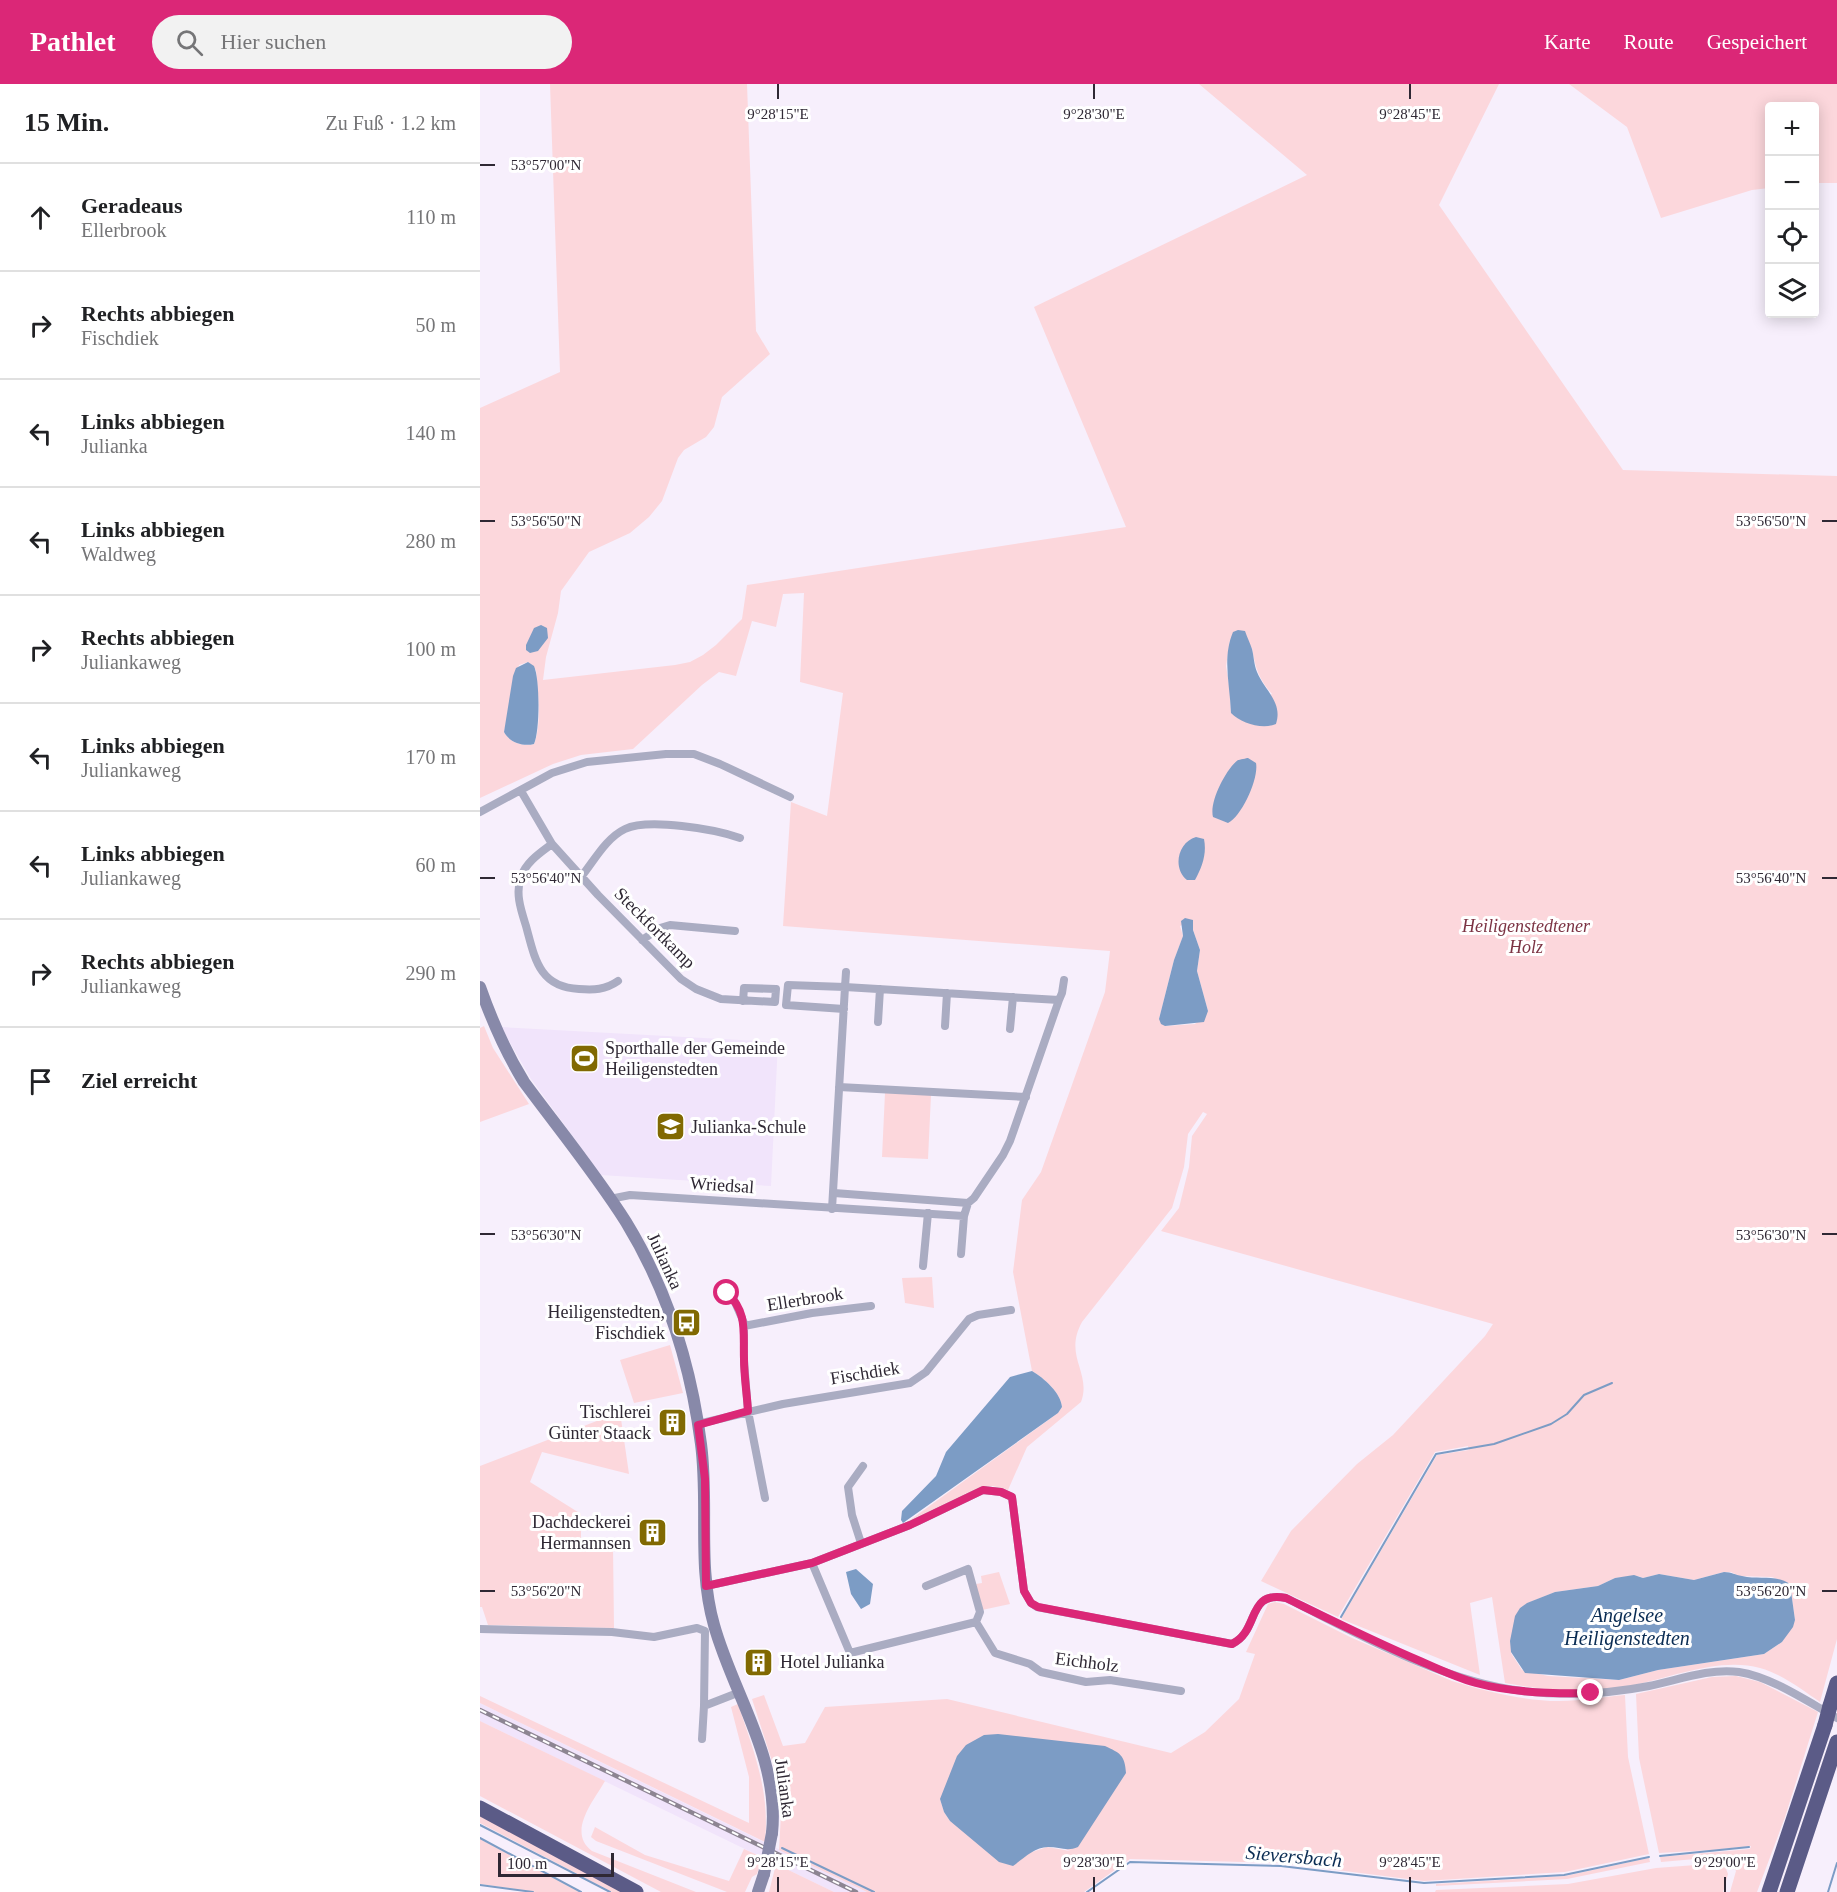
<!DOCTYPE html>
<html lang="de">
<meta charset="utf-8">
<style>
:root{--surface:#fff;--page:#f2f2f2;--text:#202124;--muted:#757577;--line:#e0e0e0;--accent:#db2777}
body{margin:0;font-family:Georgia,serif;background:var(--page);color:var(--text)}
.controls{position:absolute;right:18px;top:18px;display:grid;overflow:hidden;border-radius:6px;box-shadow:0 3px 15px #0003}
.controls button{width:54px;height:54px;display:grid;place-items:center;padding:0;border:0;border-bottom:2px solid var(--line);background:var(--surface);color:var(--text);font:30px sans-serif}
.scale{position:absolute;left:18px;bottom:15px;width:116px;box-sizing:border-box;padding-left:6px;border:3px solid #2f2834;border-top:0;font-size:16px;line-height:21px;white-space:nowrap;color:#2f2834;-webkit-text-stroke:4px #fff;paint-order:stroke}
.stop{position:absolute;width:18px;height:18px;margin:-14px;border:4px solid #db2777;border-radius:50%;background:#fff}
.stop.end{background:#db2777;border-color:#fff;box-shadow:0 2px 6px #0008}
.list{margin:0;padding:0;list-style:none}
h2{display:flex;justify-content:space-between;align-items:center;height:78px;margin:0;padding:0 24px;font-size:26px}
h2 small{font-size:20px;font-weight:400;color:var(--muted)}
.list li{display:grid;grid-template-columns:39px 1fr auto;gap:18px;align-items:center;box-sizing:border-box;height:108px;padding:0 24px;border-top:2px solid var(--line)}
.list b{display:block;font-size:22px;white-space:nowrap}
.list p{margin:0;font-size:20px;white-space:nowrap;color:var(--muted)}
.list em{font-size:20px;font-style:normal;color:var(--muted)}
.icon{flex:none;width:33px;height:33px;fill:none;stroke:currentColor;stroke-width:2;stroke-linecap:round;stroke-linejoin:round}
.map{position:relative;flex:none;width:1357px;height:1808px;overflow:hidden}
header{display:flex;align-items:center;gap:36px;box-sizing:border-box;height:84px;padding:0 30px;background:var(--accent);color:#fff}
header strong{font-size:28px}
nav{display:flex;gap:33px;margin-inline-start:auto;font-size:21px}
.search{width:420px;height:54px;background:var(--page);display:flex;align-items:center;gap:15px;box-sizing:border-box;padding:0 21px;border-radius:33px;color:var(--muted);font-size:22px}
main{display:flex}
aside{flex:1;background:var(--surface)}
.map>svg:first-child{display:block}
.built{fill:#f1e4fb}
.green{fill:#fcd7dc;fill-rule:evenodd}
.water{fill:#7c9cc5}
.lines{fill:none;stroke-linecap:round;stroke-linejoin:round}
.stream{stroke:#7c9cc5;stroke-width:2}
.street{stroke:#aaacc2;stroke-width:8}
.secondary{stroke:#8889a9;stroke-width:12}
.highway{stroke:#5b5b87;stroke-width:15}
.rail-casing{stroke:#8d8592;stroke-width:4.5}
.rail{stroke:#fff;stroke-width:2;stroke-dasharray:7;stroke-linecap:butt}
.secondary-bridge{stroke:#8889a9;stroke-width:12}
.highway-bridge{stroke:#5b5b87;stroke-width:15}
.route{stroke:#db2777;stroke-width:8}
.ticks{fill:none;stroke:#2f2834;stroke-width:2}
.labels{text-anchor:middle;dominant-baseline:central;stroke-width:6;stroke-linejoin:round;paint-order:stroke}
.park-label{font-size:18px;font-style:italic;fill:#7c3444;stroke:#fff}
.street-label{font-size:18px;fill:#2f2834;stroke:#fff}
.poi-label{font-size:18px;fill:#2f2834;stroke:#fff;text-anchor:start}
.water-label{font-size:20px;font-style:italic;fill:#0a2c53;stroke:#fff}
.ticks-label{font-size:15px;text-anchor:middle;fill:#2f2834;stroke:#fff;stroke-width:6;stroke-linejoin:round;paint-order:stroke}
</style>
<header>
<strong>Pathlet</strong>
<div class="search"><svg class="icon" aria-label="search" viewBox="0 0 24 24"><circle cx="10" cy="10" r="6"/><path d="M15 15l6 6"/></svg>Hier suchen</div>
<nav><a>Karte</a><a>Route</a><a>Gespeichert</a></nav>
</header>
<main>
<aside>
<h2>15 Min.<small>Zu Fuß · 1.2 km</small></h2>
<ul class="list">
<li><svg class="icon" aria-label="ahead" viewBox="0 0 24 24"><path d="M12 20V5M6 11l6-6 6 6"/></svg><div><b>Geradeaus</b><p>Ellerbrook</p></div><em>110 m</em></li>
<li><svg class="icon" aria-label="right" viewBox="0 0 24 24"><path d="M7 20v-9h11M14 6l5 5-5 5"/></svg><div><b>Rechts abbiegen</b><p>Fischdiek</p></div><em>50 m</em></li>
<li><svg class="icon" aria-label="left" viewBox="0 0 24 24"><path d="M17 20v-9H6M10 6l-5 5 5 5"/></svg><div><b>Links abbiegen</b><p>Julianka</p></div><em>140 m</em></li>
<li><svg class="icon" aria-label="left" viewBox="0 0 24 24"><path d="M17 20v-9H6M10 6l-5 5 5 5"/></svg><div><b>Links abbiegen</b><p>Waldweg</p></div><em>280 m</em></li>
<li><svg class="icon" aria-label="right" viewBox="0 0 24 24"><path d="M7 20v-9h11M14 6l5 5-5 5"/></svg><div><b>Rechts abbiegen</b><p>Juliankaweg</p></div><em>100 m</em></li>
<li><svg class="icon" aria-label="left" viewBox="0 0 24 24"><path d="M17 20v-9H6M10 6l-5 5 5 5"/></svg><div><b>Links abbiegen</b><p>Juliankaweg</p></div><em>170 m</em></li>
<li><svg class="icon" aria-label="left" viewBox="0 0 24 24"><path d="M17 20v-9H6M10 6l-5 5 5 5"/></svg><div><b>Links abbiegen</b><p>Juliankaweg</p></div><em>60 m</em></li>
<li><svg class="icon" aria-label="right" viewBox="0 0 24 24"><path d="M7 20v-9h11M14 6l5 5-5 5"/></svg><div><b>Rechts abbiegen</b><p>Juliankaweg</p></div><em>290 m</em></li>
<li><svg class="icon" aria-label="arrive" viewBox="0 0 24 24"><path d="M6 21V4h12l-3 4 3 4H6"/></svg><div><b>Ziel erreicht</b></div></li>
</ul>
</aside>
<div class="map">
<svg width="1357" height="1808" viewBox="0 0 1357 1808">
<rect width="100%" height="100%" fill="#f7effc"/>
<!-- built -->
<path class="built" d="M 21,943 L 298,958 L 291,1102 L 121,1091 L 51,995 Z
M 0,1619 L 337,1784 L 387,1808 L 354,1808 L 0,1637 Z"/>
<!-- green -->
<path class="green" d="M 70,0 L 267,0 L 276,247 L 290,270 L 242,313 L 234,343 L 226,353 L 204,366 L 198,374 L 182,417 L 169,433 L 150,449 L 109,468 L 81,507 L 78,529 L 66,573 L 63,596 L 195,581 L 210,578 L 223,571 L 236,561 L 262,535 L 267,501 L 646,443 L 554,223 L 827,91 L 719,0 L 1019,0 L 959,121 L 1143,386 L 1357,392 L 1357,1555 L 1340,1618 C 1322,1606 1302,1590 1280,1584 C 1240,1573 1193,1593 1154,1601 C 1111,1609 1067,1607 1025,1599 L 1012,1513 L 990,1519 L 1000,1591 L 861,1535 L 957,1371 L 989,1366 L 988,1362 L 955,1368 L 858,1533 L 781,1497 L 811,1447 L 877,1380 L 913,1351 L 1005,1252 L 1013,1240 L 681,1147 L 699,1124 L 709,1083 L 712,1052 L 727,1030 L 723,1028 L 708,1050 L 704,1083 L 692,1124 L 602,1238 C 583,1272 612,1289 601,1318 L 547,1363 L 528,1406 L 513,1402 L 501,1403 L 426,1439 L 578,1329 L 582,1323 C 581,1309 564,1294 552,1287 L 533,1188 L 542,1116 L 561,1088 L 625,908 L 630,867 L 303,842 L 311,718 L 347,732 L 363,609 L 320,598 L 324,509 L 303,510 L 296,543 L 272,537 L 256,592 L 239,588 L 222,601 L 153,665 L 101,671 L 73,680 L 0,714 L 0,324 L 80,288 ZM 750,556 L 772,564 C 775,583 779,596 792,610 L 751,629 L 750,607 L 746,582 ZM 48,578 L 56,586 C 58,607 62,641 54,660 C 43,663 29,658 24,648 L 39,581 ZM 713,836 L 713,846 L 720,866 L 717,887 L 728,927 L 715,940 L 686,942 L 679,935 L 694,876 L 703,852 L 700,842 ZM 1244,1488 L 1251,1488 L 1259,1492 L 1292,1493 L 1310,1500 L 1315,1536 L 1302,1558 L 1284,1570 L 1178,1586 L 1139,1596 L 1068,1592 L 1042,1586 L 1031,1569 L 1040,1524 L 1048,1519 L 1075,1508 L 1118,1502 L 1135,1494 L 1158,1492 L 1163,1494 L 1179,1490 L 1214,1496 Z
M 1089,0 L 1357,0 L 1357,99 L 1335,99 L 1334,22 L 1290,22 L 1289,104 L 1272,106 L 1181,134 L 1147,43 Z
M 4,942 L 13,964 L 49,1020 L 0,1038 L 0,944 Z
M 405,1009 L 451,1011 L 448,1075 L 402,1073 Z
M 452,1193 L 454,1224 L 425,1219 L 422,1194 Z
M 190,1261 L 203,1309 L 154,1319 L 140,1276 Z
M 140,1328 L 149,1390 L 62,1368 L 50,1398 L 101,1430 L 101,1461 L 133,1462 L 134,1544 L 8,1541 L 2,1523 L 0,1523 L 0,1382 Z
M 519,1488 L 530,1520 L 502,1526 L 496,1500 L 502,1499 L 501,1492 Z
M 795,1518 L 804,1520 L 872,1554 L 972,1597 C 1005,1607 1044,1617 1079,1617 C 1101,1617 1123,1613 1145,1611 L 1148,1673 L 1169,1770 L 1085,1788 L 944,1797 L 801,1779 L 650,1775 L 604,1808 L 387,1808 L 299,1766 L 301,1730 L 300,1702 L 272,1615 L 284,1611 L 303,1662 L 325,1659 L 345,1623 L 467,1615 L 691,1669 L 725,1648 L 759,1615 L 775,1570 L 766,1568 L 788,1520 ZM 460,1715 L 590,1767 L 567,1763 L 552,1768 L 470,1737 L 464,1728 Z
M 1256,1592 L 1280,1598 L 1338,1628 L 1305,1733 L 1277,1808 L 1250,1808 L 1256,1787 L 1250,1777 L 1227,1774 L 1181,1778 L 1180,1773 L 1270,1765 L 1271,1762 L 1232,1766 L 1179,1769 L 1159,1674 L 1156,1610 L 1232,1593 Z
M 0,1612 L 269,1739 L 269,1693 L 251,1623 L 258,1620 C 274,1668 290,1707 285,1758 L 0,1619 Z
M 0,1637 L 125,1697 C 113,1718 87,1748 112,1767 L 216,1808 L 181,1808 L 0,1712 Z
M 0,1730 L 145,1808 L 132,1808 L 0,1739 Z
M 115,1743 L 165,1771 L 249,1797 L 264,1765 L 282,1773 L 277,1790 L 272,1793 L 265,1808 L 247,1808 L 116,1757 L 111,1753 Z
M 0,1755 L 99,1808 L 56,1808 L 0,1800 Z
M 1169,1774 L 1170,1778 L 1087,1795 L 956,1802 L 956,1800 L 1085,1792 Z
M 296,1780 L 354,1808 L 289,1808 Z
M 1229,1780 L 1245,1782 L 1248,1790 L 1243,1808 L 955,1808 L 956,1806 L 1088,1800 L 1176,1784 Z"/>
<!-- water -->
<path class="water" d="M 61,541 L 67,544 L 68,554 L 58,567 L 50,569 L 46,566 L 46,561 L 54,544 Z
M 758,546 L 765,547 C 767,553 770,559 772,565 C 774,573 774,581 777,588 C 785,607 803,618 796,640 C 782,646 761,639 751,629 C 750,601 742,574 753,548 Z
M 48,578 L 54,582 C 60,595 60,647 54,660 C 43,663 29,658 24,648 L 33,592 L 36,584 Z
M 768,674 L 776,679 C 779,694 762,732 748,739 L 733,733 C 729,718 746,685 758,676 C 759,676 767,674 768,674 Z
M 716,753 L 724,755 C 727,770 722,783 715,796 L 707,796 C 692,784 698,758 716,753 Z
M 705,834 L 713,836 L 713,846 L 720,866 L 717,887 L 728,927 L 724,938 L 685,942 L 681,940 L 679,935 L 694,876 L 703,852 L 701,837 Z
M 552,1287 C 564,1294 581,1309 582,1323 L 578,1329 L 423,1439 L 421,1436 L 422,1427 L 456,1392 L 466,1368 L 530,1293 Z
M 376,1485 L 393,1500 L 390,1520 L 381,1525 L 371,1510 L 366,1488 Z
M 1244,1488 C 1252,1488 1255,1491 1262,1492 C 1279,1496 1295,1490 1310,1500 L 1315,1536 L 1313,1543 L 1302,1558 L 1284,1570 L 1178,1586 L 1139,1596 L 1045,1589 L 1031,1568 L 1030,1557 L 1035,1532 L 1040,1524 L 1047,1519 L 1075,1508 L 1118,1502 L 1135,1494 L 1154,1491 L 1163,1494 L 1179,1490 L 1214,1496 Z
M 518,1650 L 625,1662 C 640,1669 645,1671 646,1689 L 598,1763 C 587,1768 580,1763 568,1763 C 555,1763 544,1774 533,1782 L 519,1778 L 470,1737 L 464,1728 L 460,1715 L 477,1672 L 486,1661 L 504,1651 Z"/>
<g class="lines">
<!-- stream -->
<path class="stream" d="M 861,1533 L 956,1370 L 1014,1360 L 1071,1340 L 1087,1330 L 1104,1311 L 1132,1299
M 0,1741 L 130,1808
M 0,1754 L 101,1808
M 302,1764 L 394,1808
M 1180,1772 L 1269,1763
M 0,1801 L 53,1808
M 607,1808 L 650,1778 L 801,1782 L 944,1799 L 1084,1791 L 1169,1773
M 1348,1808 L 1357,1779"/>
<!-- street -->
<path class="street" d="M 41,707 L 72,760 L 118,811 L 201,895 L 216,905 L 241,915 L 295,918 L 296,905 L 264,904 L 263,917
M 0,728 L 72,689 L 107,678 L 186,670 L 214,670 L 240,680 L 310,713
M 72,760 C 60,769 46,778 41,793 C 35,809 41,826 46,842 C 55,875 59,903 99,905 C 114,906 125,906 138,897
M 101,793 C 114,777 126,754 145,745 C 168,734 235,745 260,754
M 162,856 L 180,844 L 190,841 L 255,847
M 579,916 L 582,909 L 584,896
M 364,925 L 306,921 L 308,901 L 365,903 L 366,888
M 398,938 L 400,905
M 465,942 L 467,909
M 530,945 L 533,913
M 359,1003 L 546,1013
M 354,1109 L 488,1119
M 130,1115 L 150,1111 L 484,1132 L 488,1119 L 494,1114 L 523,1071 L 530,1057 L 579,916 L 365,903 L 352,1125
M 481,1170 L 484,1132
M 443,1182 L 448,1129
M 247,1209 L 254,1216 L 264,1239 L 264,1277 L 268,1327 L 285,1414
M 264,1242 L 332,1229 L 391,1222
M 218,1340 L 303,1320 L 430,1299 L 446,1288 L 489,1235 L 498,1231 L 531,1226
M 381,1459 L 372,1431 L 368,1403 L 383,1382
M 332,1479 L 370,1569 L 496,1538 L 515,1569 L 550,1580 L 561,1588 L 606,1598 L 630,1596 L 701,1607
M 226,1502 L 332,1479 L 430,1441 L 503,1406 L 521,1408 L 532,1413 L 544,1507 L 551,1519 L 557,1523 L 752,1560 C 780,1547 766,1506 806,1514 C 881,1551 958,1596 1042,1607 C 1084,1612 1128,1610 1169,1602 C 1198,1596 1229,1584 1259,1588 C 1292,1593 1328,1618 1357,1634
M 446,1502 L 488,1485 L 500,1528 L 496,1538
M 0,1545 L 132,1548 L 174,1553 L 217,1544 L 225,1547 L 224,1622 L 260,1608
M 222,1655 L 224,1622"/>
<!-- secondary -->
<path class="secondary" d="M 0,903 C 12,937 25,967 44,998 C 78,1044 115,1089 146,1138 C 187,1205 211,1282 221,1360 C 229,1420 217,1482 234,1541 C 253,1610 300,1674 292,1749
M 278,1808 L 284,1790"/>
<!-- highway -->
<path class="highway" d="M 1350,1622 L 1357,1599
M 0,1724 L 156,1808
M 1289,1808 L 1345,1641
M 1307,1808 L 1357,1658"/>
<defs>
<path id="rail" d="M 0,1626 L 376,1808"/>
</defs>
<!-- rail casing -->
<use href="#rail" class="rail-casing"/>
<!-- rail -->
<use href="#rail" class="rail"/>
<!-- secondary-bridge -->
<path class="secondary-bridge" d="M 284,1790 L 292,1749"/>
<!-- highway-bridge -->
<path class="highway-bridge" d="M 1345,1641 L 1350,1622"/>
</g>
<g class="lines">
<!-- route -->
<path class="route" d="M 247,1209 C 268,1228 263,1249 264,1275 C 264,1292 267,1310 268,1327 L 218,1341 L 225,1395 L 226,1502 L 332,1479 L 430,1441 L 503,1406 L 521,1408 L 532,1413 L 544,1507 L 551,1519 L 558,1523 L 752,1560 C 780,1547 766,1506 806,1514 C 851,1536 895,1558 940,1577 C 958,1585 977,1594 996,1599 C 1033,1609 1073,1610 1111,1609"/>
</g>
<!-- ticks -->
<path class="ticks" d="M 298,0 L 298,15M 614,0 L 614,15M 930,0 L 930,15M 0,81 L 15,81M 0,437 L 15,437M 1342,437 L 1357,437M 0,794 L 15,794M 1342,794 L 1357,794M 0,1150 L 15,1150M 1342,1150 L 1357,1150M 0,1507 L 15,1507M 1342,1507 L 1357,1507M 298,1793 L 298,1808M 614,1793 L 614,1808M 930,1793 L 930,1808M 1245,1793 L 1245,1808"/>
<!-- icons -->
<defs>
<symbol id="stadium-square" viewBox="-11 -11 22 22"><rect x="-9" y="-9" width="18" height="18" rx="4" fill="#816902" stroke="#fff"/><path d="M0-5a6.5 5 0 1 0 0 10a6.5 5 0 1 0 0-10ZM-3.5-1.8h7v3.6h-7Z" fill="#fff"/></symbol>
<symbol id="school-square" viewBox="-11 -11 22 22"><rect x="-9" y="-9" width="18" height="18" rx="4" fill="#816902" stroke="#fff"/><path d="M0-5L7-2L0 1L-7-2ZM-4 1L0 2.5L4 1V4Q0 6-4 4Z" fill="#fff"/></symbol>
<symbol id="bus-square" viewBox="-11 -11 22 22"><rect x="-9" y="-9" width="18" height="18" rx="4" fill="#816902" stroke="#fff"/><path d="M-5-6H5V4H4V6H2V4H-2V6H-4V4H-5ZM-3.5-4V0h7V-4ZM-3.5 1.2v1.5H-2V1.2ZM2 1.2v1.5H3.5V1.2Z" fill="#fff"/></symbol>
<symbol id="building-square" viewBox="-11 -11 22 22"><rect x="-9" y="-9" width="18" height="18" rx="4" fill="#816902" stroke="#fff"/><path d="M-4-6H4V6H1V3H-1V6H-4ZM-2.5-4.3h1.7v1.8h-1.7ZM.8-4.3h1.7v1.8H.8ZM-2.5-1h1.7V.8h-1.7ZM.8-1h1.7V.8H.8Z" fill="#fff"/></symbol>
</defs>
<g fill-rule="evenodd">
<use href="#stadium-square" x="88" y="958" width="33" height="33"/>
<use href="#school-square" x="174" y="1026" width="33" height="33"/>
<use href="#bus-square" x="190" y="1222" width="33" height="33"/>
<use href="#building-square" x="176" y="1322" width="33" height="33"/>
<use href="#building-square" x="156" y="1432" width="33" height="33"/>
<use href="#building-square" x="262" y="1562" width="33" height="33"/>
</g>
<g class="labels">
<!-- park labels -->
<g class="park-label">
<text x="1046" y="842">Heiligenstedtener<tspan x="1046" dy="21">Holz</tspan></text>
</g>
<!-- street labels -->
<g class="street-label">
<text transform="translate(175 844) rotate(45)">Steckfortkamp</text>
<text transform="translate(242 1101) rotate(4)">Wriedsal</text>
<text transform="translate(185 1177) rotate(65)">Julianka</text>
<text transform="translate(325 1215) rotate(-9)">Ellerbrook</text>
<text transform="translate(385 1289) rotate(-9)">Fischdiek</text>
<text transform="translate(607 1578) rotate(7)">Eichholz</text>
<text transform="translate(305 1704) rotate(82)">Julianka</text>
</g>
<!-- poi labels -->
<g class="poi-label">
<text x="125" y="964">Sporthalle der Gemeinde<tspan x="125" dy="21">Heiligenstedten</tspan></text>
<text x="211" y="1043">Julianka-Schule</text>
<text x="185" y="1228" text-anchor="end">Heiligenstedten,<tspan x="185" dy="21">Fischdiek</tspan></text>
<text x="171" y="1328" text-anchor="end">Tischlerei<tspan x="171" dy="21">Günter Staack</tspan></text>
<text x="151" y="1438" text-anchor="end">Dachdeckerei<tspan x="151" dy="21">Hermannsen</tspan></text>
<text x="300" y="1578">Hotel Julianka</text>
</g>
<!-- water labels -->
<g class="water-label">
<text x="1147" y="1531">Angelsee<tspan x="1147" dy="23">Heiligenstedten</tspan></text>
<text transform="translate(814 1772) rotate(5)">Sieversbach</text>
</g>
</g>
<g class="ticks-label">
<text x="298" y="35">9°28'15"E</text>
<text x="614" y="35">9°28'30"E</text>
<text x="930" y="35">9°28'45"E</text>
<text x="66" y="86">53°57'00"N</text>
<text x="66" y="442">53°56'50"N</text>
<text x="1291" y="442">53°56'50"N</text>
<text x="66" y="799">53°56'40"N</text>
<text x="1291" y="799">53°56'40"N</text>
<text x="66" y="1156">53°56'30"N</text>
<text x="1291" y="1156">53°56'30"N</text>
<text x="66" y="1512">53°56'20"N</text>
<text x="1291" y="1512">53°56'20"N</text>
<text x="298" y="1783">9°28'15"E</text>
<text x="614" y="1783">9°28'30"E</text>
<text x="930" y="1783">9°28'45"E</text>
<text x="1245" y="1783">9°29'00"E</text>
</g>
</svg>
<div class="controls">
<button>+</button>
<button>−</button>
<button><svg class="icon" aria-label="locate" viewBox="0 0 24 24"><circle cx="12" cy="12" r="6"/><path d="M12 2v4M12 18v4M2 12h4M18 12h4"/></svg></button>
<button><svg class="icon" aria-label="layers" viewBox="0 0 24 24"><path d="M12 4l9 5-9 5-9-5zM3 14l9 5 9-5"/></svg></button>
</div>
<div class="scale">100 m</div>
<div class="stop" style="left:247px;top:1209px"></div>
<div class="stop end" style="left:1111px;top:1609px"></div>
</div>
</main>
